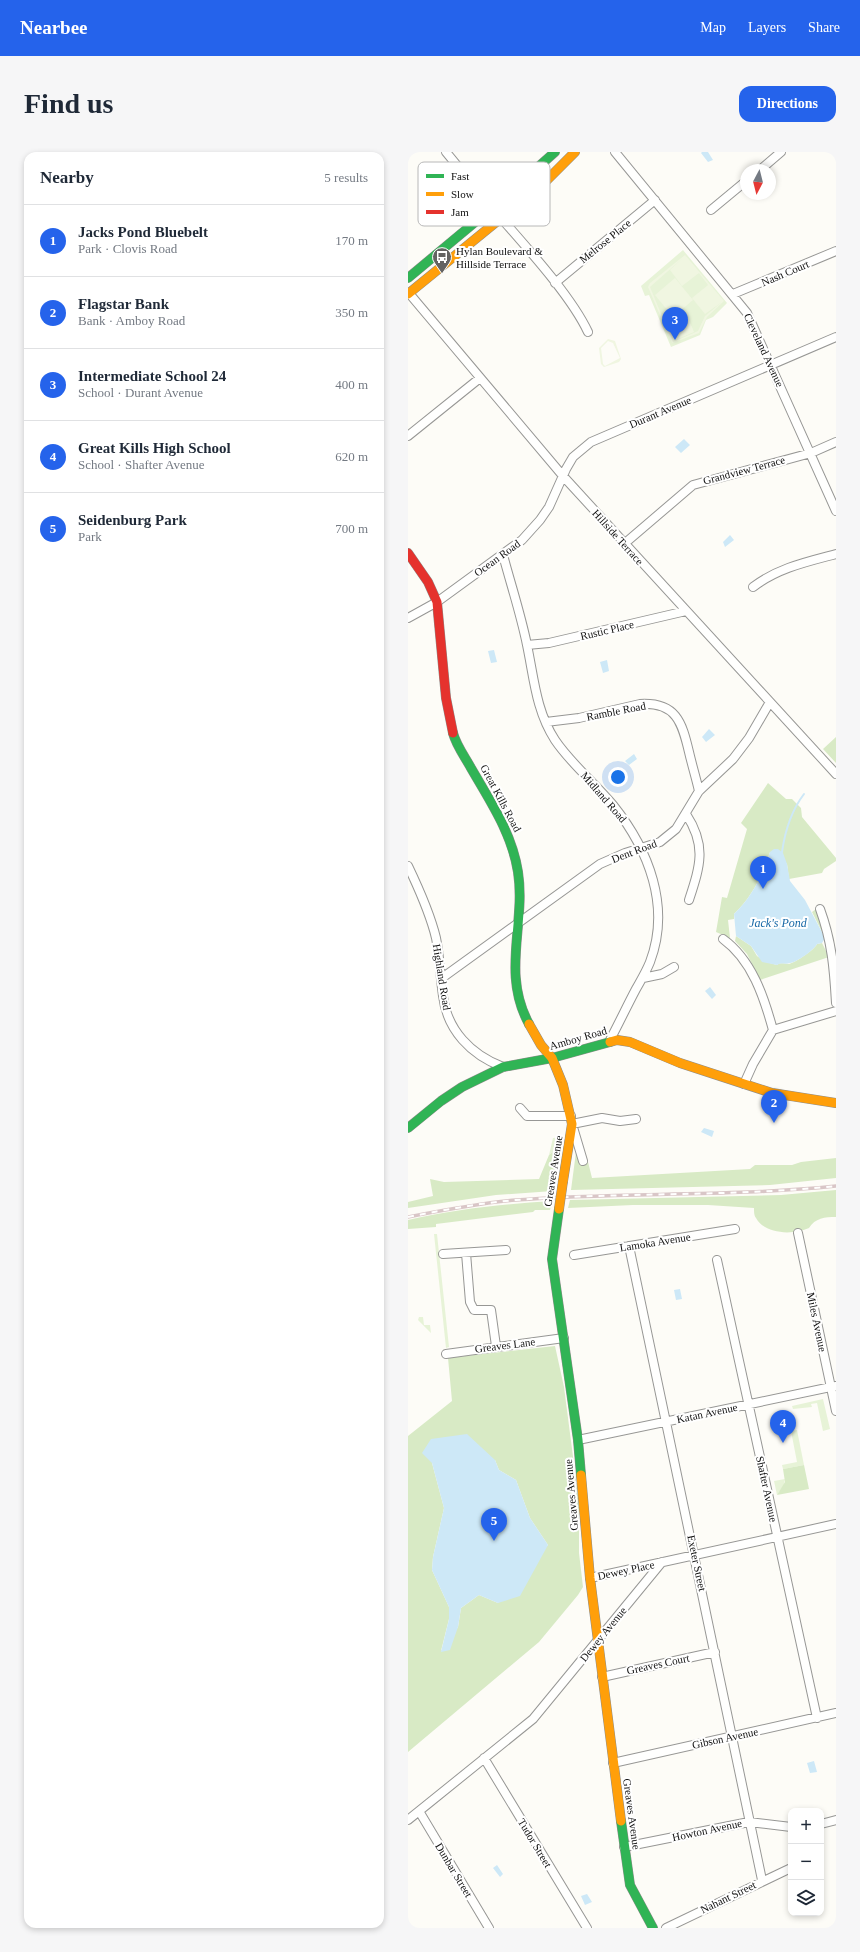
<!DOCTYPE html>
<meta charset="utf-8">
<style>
:root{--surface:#fff;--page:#f6f6f7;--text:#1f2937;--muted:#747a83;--line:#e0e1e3;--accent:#2563eb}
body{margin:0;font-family:Georgia,serif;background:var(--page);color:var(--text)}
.controls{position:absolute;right:12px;bottom:12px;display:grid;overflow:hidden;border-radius:8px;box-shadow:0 2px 6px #0003}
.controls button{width:36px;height:36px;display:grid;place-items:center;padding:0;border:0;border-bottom:1px solid var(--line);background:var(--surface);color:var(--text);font:20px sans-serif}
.compass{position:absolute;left:332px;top:12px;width:36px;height:36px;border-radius:50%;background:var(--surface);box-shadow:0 2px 6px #0003;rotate:187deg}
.you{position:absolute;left:210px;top:625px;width:14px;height:14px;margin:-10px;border:3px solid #fff;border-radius:50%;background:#1a73e8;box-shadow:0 0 0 6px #1a73e833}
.badge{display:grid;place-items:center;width:26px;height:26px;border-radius:50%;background:var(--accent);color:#fff;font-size:13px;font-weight:700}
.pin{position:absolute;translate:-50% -33px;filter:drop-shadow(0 1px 2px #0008)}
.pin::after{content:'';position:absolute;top:21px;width:14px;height:12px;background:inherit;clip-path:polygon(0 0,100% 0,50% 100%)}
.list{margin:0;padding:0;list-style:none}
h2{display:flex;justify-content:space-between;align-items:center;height:52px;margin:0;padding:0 16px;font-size:17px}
h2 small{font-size:13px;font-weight:400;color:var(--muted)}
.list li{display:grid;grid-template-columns:26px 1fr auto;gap:12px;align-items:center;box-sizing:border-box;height:72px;padding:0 16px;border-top:1px solid var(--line)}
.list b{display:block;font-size:15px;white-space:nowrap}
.list p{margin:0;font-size:13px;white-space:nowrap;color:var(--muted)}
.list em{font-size:13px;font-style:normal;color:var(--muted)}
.icon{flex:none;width:22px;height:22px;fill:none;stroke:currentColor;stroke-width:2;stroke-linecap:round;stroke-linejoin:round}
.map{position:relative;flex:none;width:428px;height:1776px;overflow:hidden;border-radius:12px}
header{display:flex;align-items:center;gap:24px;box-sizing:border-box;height:56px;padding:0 20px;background:var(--accent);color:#fff}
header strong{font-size:19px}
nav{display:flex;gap:22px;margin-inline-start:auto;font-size:14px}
.intro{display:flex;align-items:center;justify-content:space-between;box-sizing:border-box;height:96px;padding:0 24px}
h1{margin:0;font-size:28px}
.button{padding:10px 18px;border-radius:12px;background:var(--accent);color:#fff;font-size:14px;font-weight:700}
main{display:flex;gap:24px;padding:0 24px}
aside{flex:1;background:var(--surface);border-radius:12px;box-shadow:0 2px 6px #0003}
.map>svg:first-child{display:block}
.green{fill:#e7f3d7}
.forest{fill:#d8eac5;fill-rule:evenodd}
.pitch{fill:#f0f6e1;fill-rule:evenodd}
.water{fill:#cde8f7}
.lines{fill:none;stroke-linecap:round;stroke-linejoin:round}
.stream{stroke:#cde8f7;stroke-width:2}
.street-casing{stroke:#979795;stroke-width:10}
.fast-casing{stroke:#8e8d8b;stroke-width:10}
.slow-casing{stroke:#8e8d8b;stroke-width:10}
.jam-casing{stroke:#8e8d8b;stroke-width:10}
.street{stroke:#fffffe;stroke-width:8}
.fast{stroke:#30b455;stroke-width:9}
.slow{stroke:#ff9f0a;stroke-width:9}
.jam{stroke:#e5322d;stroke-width:9}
.rail-casing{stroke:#d9c6c7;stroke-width:3.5}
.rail{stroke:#fff;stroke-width:2;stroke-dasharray:6;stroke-linecap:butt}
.slow-bridge-casing{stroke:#8e8d8b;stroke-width:10;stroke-linecap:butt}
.slow-bridge{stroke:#ff9f0a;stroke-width:9}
.labels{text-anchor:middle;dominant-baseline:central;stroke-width:4;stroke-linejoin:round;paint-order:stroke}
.street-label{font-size:11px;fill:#111;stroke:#fff}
.poi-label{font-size:11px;fill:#111;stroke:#fff;text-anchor:start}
.water-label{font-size:12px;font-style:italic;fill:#1768a6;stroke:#fff}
.key{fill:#fff;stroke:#b8b8b8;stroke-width:1}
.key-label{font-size:11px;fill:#111}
</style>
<header>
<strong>Nearbee</strong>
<nav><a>Map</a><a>Layers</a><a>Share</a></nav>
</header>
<div class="intro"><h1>Find us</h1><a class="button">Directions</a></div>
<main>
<aside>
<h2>Nearby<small>5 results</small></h2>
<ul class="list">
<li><span class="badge">1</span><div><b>Jacks Pond Bluebelt</b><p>Park · Clovis Road</p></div><em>170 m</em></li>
<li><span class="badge">2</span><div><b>Flagstar Bank</b><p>Bank · Amboy Road</p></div><em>350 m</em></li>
<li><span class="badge">3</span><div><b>Intermediate School 24</b><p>School · Durant Avenue</p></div><em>400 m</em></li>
<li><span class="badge">4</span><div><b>Great Kills High School</b><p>School · Shafter Avenue</p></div><em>620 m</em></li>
<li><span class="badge">5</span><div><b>Seidenburg Park</b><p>Park</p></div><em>700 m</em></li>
</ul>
</aside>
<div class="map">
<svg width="428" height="1776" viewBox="0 0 428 1776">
<rect width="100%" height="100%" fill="#fdfcf7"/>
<!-- green -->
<path class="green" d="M 275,98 L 319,151 L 305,165 L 298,168 L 292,183 L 263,195 L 241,143 L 237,144 L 233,134 Z
M 154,985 L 153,993 L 141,1003 L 145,986 Z
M 26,1082 L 29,1082 L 41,1195 L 38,1196 Z
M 11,1165 L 15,1165 L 16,1173 L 22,1173 L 23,1181 L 10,1168 Z
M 415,1247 L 422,1277 L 415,1279 L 409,1251 L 403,1252 L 404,1255 L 385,1257 L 384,1254 Z
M 389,1278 L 396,1313 L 375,1317 L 374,1313 L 389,1310 L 383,1279 Z
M 377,1327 L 376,1333 L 369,1343 L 366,1329 Z"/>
<!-- forest -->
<path class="forest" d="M 428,585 L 428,611 L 415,597 Z
M 360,631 L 378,647 L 384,647 L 393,656 L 394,665 L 428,706 L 428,709 L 416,717 L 414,721 L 381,727 L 379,712 L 362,700 C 355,723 343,746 326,762 L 326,767 L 320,768 L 322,786 L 308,780 L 314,745 L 319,746 L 339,677 L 333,671 Z
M 408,757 L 421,795 L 416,789 L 417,786 L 404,760 Z
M 328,784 L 343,794 L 349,804 L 358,810 L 369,813 C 373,810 376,812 381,812 C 388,810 406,798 409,792 L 414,791 L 421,805 L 352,828 L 339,802 L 327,789 Z
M 153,993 L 145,1039 L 88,1043 L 0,1056 L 0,1050 L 25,1044 L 22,1027 L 36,1030 L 131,1027 L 141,1003 Z
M 168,1000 L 171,1011 L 180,1010 L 184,1026 L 342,1017 L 347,1013 L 384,1013 L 393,1010 L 428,1006 L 428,1026 L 362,1033 L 163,1038 Z
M 428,1038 L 428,1065 C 417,1065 407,1066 401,1076 C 386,1083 357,1083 348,1066 C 346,1064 346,1059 346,1056 L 300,1053 L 225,1053 L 160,1056 L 162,1048 L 373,1043 Z
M 144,1049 L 142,1058 L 127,1058 L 125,1060 L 28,1072 L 28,1075 L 0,1077 L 0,1068 C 47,1057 96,1052 144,1049 Z
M 147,1194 L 156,1235 L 171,1351 L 171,1401 L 175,1435 L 170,1443 L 131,1490 L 0,1600 L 0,1284 L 44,1249 L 40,1206 ZM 87,1308 L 91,1318 L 108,1328 L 122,1366 L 140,1393 L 90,1451 L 71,1443 L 53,1456 L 50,1475 L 33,1499 L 41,1467 L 41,1455 L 24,1418 L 25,1405 L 36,1356 L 24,1311 Z
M 396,1313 L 401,1337 L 369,1343 L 377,1330 L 375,1317 Z"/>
<!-- pitch -->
<path class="pitch" d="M 277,103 L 316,149 L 299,165 L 291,181 L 264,191 L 240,135 L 242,131 ZM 276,105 L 262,118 L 274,134 L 291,121 L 300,133 L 284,146 L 297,162 L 314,150 L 297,164 L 290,179 L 265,190 L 264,188 L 265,189 L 286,180 L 280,166 L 258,174 L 242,135 Z
M 267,126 L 285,148 L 265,165 L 247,143 Z
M 200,187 L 207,189 L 213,207 L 211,210 L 196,215 L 193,212 L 191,196 ZM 200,189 L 205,191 L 212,206 L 197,214 L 195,212 L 193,196 Z"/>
<!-- water -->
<path class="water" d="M 294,0 L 300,0 L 305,8 L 300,10 L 293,1 Z
M 276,287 L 282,293 L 273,301 L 267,295 Z
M 322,383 L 326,388 L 317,395 L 315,390 Z
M 86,498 L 89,510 L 83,511 L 80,499 Z
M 199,508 L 201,519 L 195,521 L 192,510 Z
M 301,577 L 307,583 L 298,590 L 294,585 Z
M 226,602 L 229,607 L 221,613 L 217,609 Z
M 366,697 L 370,697 L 375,701 L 379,712 L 382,729 L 397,748 L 417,786 L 414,791 L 409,792 C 406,798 389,810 382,811 C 377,813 374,810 369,813 L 354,810 L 343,794 L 328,784 L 326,762 C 343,746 355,723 362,700 Z
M 302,835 L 308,843 L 304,847 L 297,839 Z
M 296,976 L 306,979 L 304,985 L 293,980 Z
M 272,1137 L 274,1147 L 268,1148 L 266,1138 Z
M 59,1282 L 87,1308 L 91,1318 L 108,1328 L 122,1366 L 140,1393 L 112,1444 L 90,1451 L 71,1443 L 53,1456 L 50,1475 L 42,1498 L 33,1500 L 41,1467 L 41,1455 L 24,1418 L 25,1405 L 36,1356 L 24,1311 L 14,1301 L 23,1287 Z
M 406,1609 L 409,1620 L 402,1621 L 399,1611 Z
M 89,1713 L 95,1722 L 92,1725 L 85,1716 Z
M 179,1742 L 184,1750 L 177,1753 L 173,1744 Z"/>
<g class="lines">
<!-- stream -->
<path class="stream" d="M 374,700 C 377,679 383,659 396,642"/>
<defs>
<path id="street" d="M 38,0 L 84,56
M 207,0 L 339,161 L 428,359
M 352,18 L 373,0
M 303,58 L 338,29
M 93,66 C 120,97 163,144 180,180
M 147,131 L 247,48
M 0,140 L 155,324 L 428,622
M 325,142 L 428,99
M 0,284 L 72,226
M 216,392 L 285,333 L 403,301 L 428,290
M 95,403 C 103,433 113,463 119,493 C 126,526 128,559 147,588 C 163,612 187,631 205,653 C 241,698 263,755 242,810 C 238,820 233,828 228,837 C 219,854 211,871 202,888
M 345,435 C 370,416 398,410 428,402
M 0,466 L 29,450 L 114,388 L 132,368 L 141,355 L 158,317 L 165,305 L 183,290 L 428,185
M 119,493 L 141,491 L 278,459
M 138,570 L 171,566 L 232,552 C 268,550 274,570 281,600 C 284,613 288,626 291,639
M 278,662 C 299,694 292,714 281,748
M 0,714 C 11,737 22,761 28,786 C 32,805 32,824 35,844 C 39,878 63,903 95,915
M 412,757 C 424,790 426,816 428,851
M 315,787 C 344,808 356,845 365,878
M 34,826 L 192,712 L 217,701 L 252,690 L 268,677 L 291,639 L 325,607 L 341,586 L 362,550
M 235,826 L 254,822 L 266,815
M 336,932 L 345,912 L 365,878 L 428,859
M 112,956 L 119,964 L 163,964
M 175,1009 L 164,972 L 194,966 L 212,969 L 228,967
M 390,1081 L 428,1259
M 221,1094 L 354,1728
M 58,1101 L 62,1150 L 66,1158 L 83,1158 L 88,1194
M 35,1102 L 98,1098
M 166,1103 L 327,1077
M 309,1108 L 409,1566
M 38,1202 L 156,1186
M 170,1288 L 428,1234
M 182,1426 L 428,1372
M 194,1525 L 307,1500
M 76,1606 L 179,1776
M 205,1611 L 428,1561
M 11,1659 L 81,1776
M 0,1668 L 125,1567 L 254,1410
M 413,1672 L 428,1668
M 216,1695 L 341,1670 L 383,1675
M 258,1776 L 383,1716"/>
<path id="fast" d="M 0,126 L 84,56 L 147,0
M 45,581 C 48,593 57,605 63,616 C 82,649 104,681 110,720 C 118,772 93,821 121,872
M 0,976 L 33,949 L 54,935 L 95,915 L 144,906 L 202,890
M 151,1057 L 144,1107 L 170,1288 L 173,1323
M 213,1669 L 222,1733 L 245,1776"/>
<path id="slow" d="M 0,142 L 136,31 L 167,0
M 121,872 L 133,893 L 144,906 L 155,933 L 164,972 L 155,1029
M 202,890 L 209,888 L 222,890 L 272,911 L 364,941 L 428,951
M 173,1323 L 182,1426 L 213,1669"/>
<path id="jam" d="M 0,401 L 20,430 L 29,450 L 38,546 L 45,581"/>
</defs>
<!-- street casing -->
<use href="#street" class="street-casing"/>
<!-- fast casing -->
<use href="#fast" class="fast-casing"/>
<!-- slow casing -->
<use href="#slow" class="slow-casing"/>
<!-- jam casing -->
<use href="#jam" class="jam-casing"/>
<!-- street -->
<use href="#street" class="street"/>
<!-- fast -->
<use href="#fast" class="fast"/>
<!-- slow -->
<use href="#slow" class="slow"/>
<!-- jam -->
<use href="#jam" class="jam"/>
<defs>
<path id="rail" d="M 0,1065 C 36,1058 72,1051 108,1048 C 214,1040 322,1045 428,1034"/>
</defs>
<!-- rail casing -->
<use href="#rail" class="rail-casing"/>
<!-- rail -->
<use href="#rail" class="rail"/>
<defs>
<path id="slow-bridge" d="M 151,1057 L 155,1029"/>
</defs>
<!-- slow-bridge casing -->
<use href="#slow-bridge" class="slow-bridge-casing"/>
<!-- slow-bridge -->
<use href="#slow-bridge" class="slow-bridge"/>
</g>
<!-- icons -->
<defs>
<symbol id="bus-pin" viewBox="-11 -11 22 30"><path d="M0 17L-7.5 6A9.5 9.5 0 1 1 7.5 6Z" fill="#646362" stroke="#fff"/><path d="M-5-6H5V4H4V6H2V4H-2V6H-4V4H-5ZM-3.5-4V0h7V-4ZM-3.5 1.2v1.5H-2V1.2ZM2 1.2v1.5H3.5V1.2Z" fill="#fff"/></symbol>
</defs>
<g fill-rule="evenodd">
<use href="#bus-pin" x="23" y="94" width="22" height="30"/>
</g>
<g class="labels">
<!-- street labels -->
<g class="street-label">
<text transform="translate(197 89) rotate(-39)">Melrose Place</text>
<text transform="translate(377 121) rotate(-23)">Nash Court</text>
<text transform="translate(356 198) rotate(65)">Cleveland Avenue</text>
<text transform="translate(252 260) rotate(-23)">Durant Avenue</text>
<text transform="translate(336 318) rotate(-15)">Grandview Terrace</text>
<text transform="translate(210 385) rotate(48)">Hillside Terrace</text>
<text transform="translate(89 406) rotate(-36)">Ocean Road</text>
<text transform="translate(199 478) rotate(-13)">Rustic Place</text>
<text transform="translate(208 559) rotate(-11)">Ramble Road</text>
<text transform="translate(196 645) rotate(49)">Midland Road</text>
<text transform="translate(93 646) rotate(62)">Great Kills Road</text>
<text transform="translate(226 699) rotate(-21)">Dent Road</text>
<text transform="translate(34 825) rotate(81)">Highland Road</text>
<text transform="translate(170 886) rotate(-16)">Amboy Road</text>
<text transform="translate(145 1019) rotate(-81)">Greaves Avenue</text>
<text transform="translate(247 1090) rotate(-9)">Lamoka Avenue</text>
<text transform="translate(409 1170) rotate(78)">Miles Avenue</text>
<text transform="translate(97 1193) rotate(-7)">Greaves Lane</text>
<text transform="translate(299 1261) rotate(-12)">Katan Avenue</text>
<text transform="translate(359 1337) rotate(78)">Shafter Avenue</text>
<text transform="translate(163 1343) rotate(-95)">Greaves Avenue</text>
<text transform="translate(289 1411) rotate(78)">Exeter Street</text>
<text transform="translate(218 1418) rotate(-12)">Dewey Place</text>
<text transform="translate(195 1482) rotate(-51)">Dewey Avenue</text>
<text transform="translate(250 1512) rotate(-12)">Greaves Court</text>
<text transform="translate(317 1586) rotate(-12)">Gibson Avenue</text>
<text transform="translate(224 1662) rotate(82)">Greaves Avenue</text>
<text transform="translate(299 1678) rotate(-12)">Howton Avenue</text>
<text transform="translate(127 1691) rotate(59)">Tudor Street</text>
<text transform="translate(46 1718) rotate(59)">Dunbar Street</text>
<text transform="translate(320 1745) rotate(-26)">Nahant Street</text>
</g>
<!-- poi labels -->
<g class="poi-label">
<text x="48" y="99">Hylan Boulevard &amp;<tspan x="48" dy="13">Hillside Terrace</tspan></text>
</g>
<!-- water labels -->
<g class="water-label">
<text x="370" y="771">Jack's Pond</text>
</g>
</g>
<!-- legend -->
<rect x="10" y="10" width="132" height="64" rx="6" class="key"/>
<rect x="18" y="22" width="18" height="4" fill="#30b455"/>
<rect x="18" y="40" width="18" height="4" fill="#ff9f0a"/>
<rect x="18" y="58" width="18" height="4" fill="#e5322d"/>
<g class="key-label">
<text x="43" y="28">Fast</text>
<text x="43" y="46">Slow</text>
<text x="43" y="64">Jam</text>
</g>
</svg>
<div class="controls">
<button>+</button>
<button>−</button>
<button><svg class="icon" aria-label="layers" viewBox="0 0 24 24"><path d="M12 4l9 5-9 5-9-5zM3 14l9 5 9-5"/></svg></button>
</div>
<svg class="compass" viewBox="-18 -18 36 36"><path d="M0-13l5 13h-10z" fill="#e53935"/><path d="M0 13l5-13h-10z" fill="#747a83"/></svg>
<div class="you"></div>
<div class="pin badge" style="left:355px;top:737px">1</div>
<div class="pin badge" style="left:366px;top:971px">2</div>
<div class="pin badge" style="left:267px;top:188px">3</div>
<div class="pin badge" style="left:375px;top:1291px">4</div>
<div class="pin badge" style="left:86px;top:1389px">5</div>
</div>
</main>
